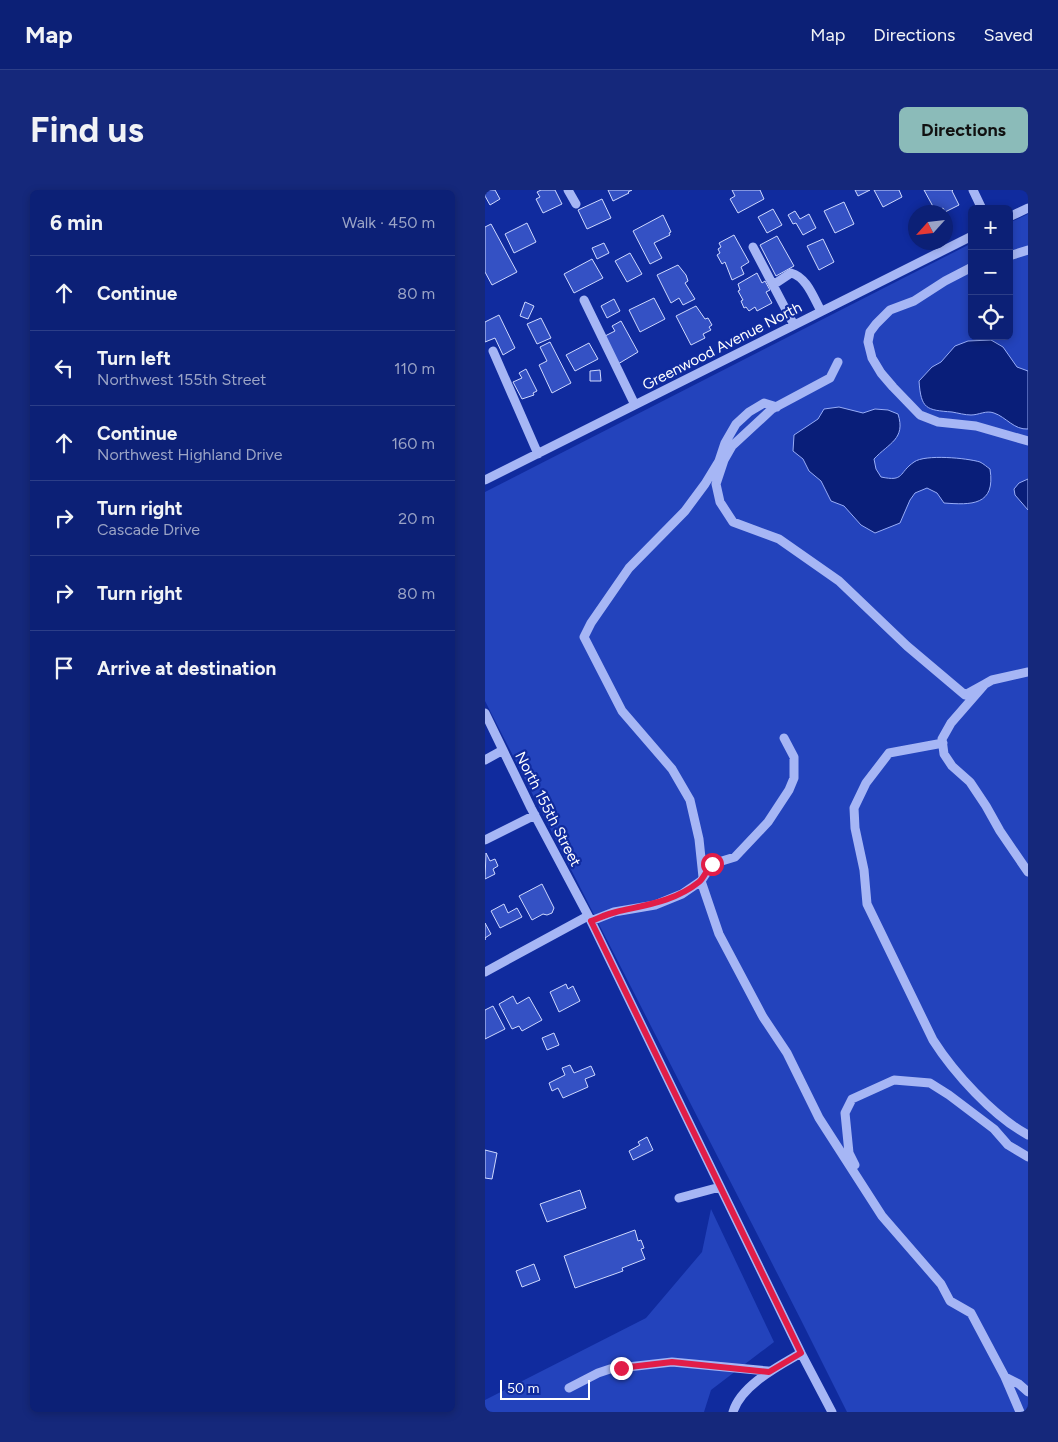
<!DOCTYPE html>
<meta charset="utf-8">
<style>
:root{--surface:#0c2076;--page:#15287b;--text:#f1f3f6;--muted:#9aa3c5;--line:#2c3e88;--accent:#8bbbb9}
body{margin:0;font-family:Figtree,sans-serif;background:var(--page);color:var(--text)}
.controls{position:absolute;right:15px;top:15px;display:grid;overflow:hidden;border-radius:8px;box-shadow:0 2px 8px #0003}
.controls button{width:45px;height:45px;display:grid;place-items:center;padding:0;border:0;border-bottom:1px solid var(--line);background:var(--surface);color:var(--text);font:25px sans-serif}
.compass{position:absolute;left:423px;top:15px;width:45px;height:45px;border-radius:50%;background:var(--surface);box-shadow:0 2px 8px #0003;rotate:243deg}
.scale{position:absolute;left:15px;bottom:12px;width:90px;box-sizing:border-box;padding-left:5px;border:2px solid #fff;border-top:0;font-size:14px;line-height:18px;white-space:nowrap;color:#fff;-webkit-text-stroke:4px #102b9e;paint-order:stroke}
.stop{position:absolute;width:15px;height:15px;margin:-11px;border:4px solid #e11d48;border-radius:50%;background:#fff}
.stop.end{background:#e11d48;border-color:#fff;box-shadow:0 1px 5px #0008}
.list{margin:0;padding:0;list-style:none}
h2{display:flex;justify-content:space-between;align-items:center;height:65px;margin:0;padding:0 20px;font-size:21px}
h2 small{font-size:16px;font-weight:400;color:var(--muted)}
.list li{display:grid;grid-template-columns:32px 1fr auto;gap:15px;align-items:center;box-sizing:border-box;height:75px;padding:0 20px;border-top:1px solid var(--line)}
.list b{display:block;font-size:19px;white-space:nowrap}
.list p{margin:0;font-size:16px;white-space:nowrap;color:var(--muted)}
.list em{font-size:16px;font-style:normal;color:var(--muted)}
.icon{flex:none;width:28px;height:28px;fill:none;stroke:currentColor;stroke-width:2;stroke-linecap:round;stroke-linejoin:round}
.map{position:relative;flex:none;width:543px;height:1222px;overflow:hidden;border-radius:8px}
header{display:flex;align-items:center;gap:30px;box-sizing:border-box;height:70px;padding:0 25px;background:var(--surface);border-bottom:1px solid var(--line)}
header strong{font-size:24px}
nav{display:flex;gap:28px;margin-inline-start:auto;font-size:18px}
.intro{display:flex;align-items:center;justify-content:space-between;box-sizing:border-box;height:120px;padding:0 30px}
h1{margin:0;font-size:35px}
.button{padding:12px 22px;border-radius:8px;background:var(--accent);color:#111;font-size:18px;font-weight:700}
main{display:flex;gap:30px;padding:0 30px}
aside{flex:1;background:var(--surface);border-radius:8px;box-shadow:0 2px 8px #0003}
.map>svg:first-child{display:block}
.green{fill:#2343bc}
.water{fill:#091e79;stroke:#98adf8}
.building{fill:#3451c4;stroke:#cfd9fe}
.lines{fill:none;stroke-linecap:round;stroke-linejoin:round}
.minor{stroke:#a6b6f5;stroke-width:9}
.route{stroke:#e11d48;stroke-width:6}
.labels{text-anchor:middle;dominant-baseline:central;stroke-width:4.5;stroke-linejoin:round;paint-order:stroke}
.street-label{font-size:15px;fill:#fff;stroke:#102b9e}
</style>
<header>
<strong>Map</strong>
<nav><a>Map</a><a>Directions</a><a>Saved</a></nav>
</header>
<div class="intro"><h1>Find us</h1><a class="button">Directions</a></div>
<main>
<aside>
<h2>6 min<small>Walk · 450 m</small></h2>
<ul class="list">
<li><svg class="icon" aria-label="ahead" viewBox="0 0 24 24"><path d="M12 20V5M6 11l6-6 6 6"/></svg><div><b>Continue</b></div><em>80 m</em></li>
<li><svg class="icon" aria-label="left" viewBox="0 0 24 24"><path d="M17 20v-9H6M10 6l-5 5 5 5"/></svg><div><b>Turn left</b><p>Northwest 155th Street</p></div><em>110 m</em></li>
<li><svg class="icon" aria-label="ahead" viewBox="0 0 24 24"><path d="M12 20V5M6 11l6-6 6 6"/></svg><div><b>Continue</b><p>Northwest Highland Drive</p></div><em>160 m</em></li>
<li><svg class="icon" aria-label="right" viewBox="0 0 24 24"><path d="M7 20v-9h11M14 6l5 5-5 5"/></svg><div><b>Turn right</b><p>Cascade Drive</p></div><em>20 m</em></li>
<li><svg class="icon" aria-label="right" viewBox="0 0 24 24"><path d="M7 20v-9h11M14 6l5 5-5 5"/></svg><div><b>Turn right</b></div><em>80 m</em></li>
<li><svg class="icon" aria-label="arrive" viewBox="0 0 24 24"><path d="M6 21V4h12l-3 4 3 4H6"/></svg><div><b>Arrive at destination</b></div></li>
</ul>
</aside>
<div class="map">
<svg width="543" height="1222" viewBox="0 0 543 1222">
<rect width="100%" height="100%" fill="#102b9e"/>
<!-- green -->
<path class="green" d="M 543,24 L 543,1222 L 362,1222 L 316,1130 L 0,511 L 0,302 L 487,53 L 487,146 L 524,146 L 524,33 Z
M 226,1019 L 289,1152 L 226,1200 L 219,1222 L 0,1222 L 0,1210 L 161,1128 L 217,1062 Z"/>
<!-- water -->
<path class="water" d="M 506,150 L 518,157 L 532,177 L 543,181 L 543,239 C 529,240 521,227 509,223 C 501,220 494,225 486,225 C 480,225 473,223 467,222 C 441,220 436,219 434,191 L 447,177 L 456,172 L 470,156 L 483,151 Z
M 354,217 L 378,223 L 390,219 L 403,220 L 413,224 C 421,249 404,253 389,269 L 391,279 L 396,287 C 420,292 413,283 429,272 C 440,264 482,268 495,272 C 499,274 502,277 505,279 C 511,316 486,315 459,313 L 452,303 L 442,298 L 430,303 L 425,310 L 415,333 L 390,343 L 376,335 L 359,316 L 346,311 L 336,291 L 324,281 L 318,269 L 308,261 L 309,245 L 333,229 L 339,219 Z
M 543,289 L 543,320 L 530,305 L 529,299 L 534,293 Z"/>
<!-- building -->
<path class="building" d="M 0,0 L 10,0 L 15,9 L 5,15 L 0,6 Z
M 56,0 L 70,0 L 77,14 L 58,23 L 51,9 L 55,7 L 52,2 Z
M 123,0 L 147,0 L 143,2 L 144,3 L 128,11 Z
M 247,0 L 275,0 L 279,9 L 253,23 L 245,9 L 250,6 Z
M 370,0 L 385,0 L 373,6 Z
M 389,0 L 414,0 L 417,7 L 398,17 Z
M 439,0 L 468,0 L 467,1 L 474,15 L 460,22 L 458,18 L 451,22 Z
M 117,9 L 126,28 L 102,39 L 93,20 Z
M 359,12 L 369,34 L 350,43 L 339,21 Z
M 288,19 L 297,35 L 282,43 L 273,27 Z
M 310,21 L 315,29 L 324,24 L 331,38 L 318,45 L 311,33 L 308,34 L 303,25 Z
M 178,25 L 186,42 L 184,43 L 185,45 L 169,53 L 177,68 L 165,74 L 148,41 Z
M 42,33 L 51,52 L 29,63 L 20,44 Z
M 6,34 L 32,82 L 7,95 L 0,82 L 0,37 Z
M 249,45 L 264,72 L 256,77 L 259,84 L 247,90 L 240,72 L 237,74 L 232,65 L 235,63 L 233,59 L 236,57 L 234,53 Z
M 292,46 L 309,76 L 291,86 L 275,55 Z
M 338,49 L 349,72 L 334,80 L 322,56 Z
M 119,53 L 124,63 L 112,69 L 107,58 Z
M 145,63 L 157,84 L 142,92 L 130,71 Z
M 107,69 L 118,88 L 89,103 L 79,84 Z
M 193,75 L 201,85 L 203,91 L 200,93 L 210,109 L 198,115 L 194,108 L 186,113 L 172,85 Z
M 272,83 L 277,93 L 280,91 L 285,100 L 281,102 L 287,113 L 272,121 L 270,117 L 264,121 L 261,117 L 259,118 L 256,111 L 258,110 L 253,101 L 255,100 L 253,94 Z
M 169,108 L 180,129 L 155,142 L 144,120 Z
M 129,109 L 135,121 L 122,128 L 116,116 Z
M 40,112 L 49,116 L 43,129 L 35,126 Z
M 211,116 L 220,129 L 223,128 L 227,135 L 224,137 L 226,140 L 218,144 L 220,148 L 206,155 L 191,126 Z
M 14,125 L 30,158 L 18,165 L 10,148 L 0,152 L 0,132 Z
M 56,128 L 66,148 L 52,154 L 42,134 Z
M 136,131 L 153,162 L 133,174 L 118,147 L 130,141 L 127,136 Z
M 65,152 L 86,193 L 67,203 L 54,175 L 62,171 L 55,157 Z
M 104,153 L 113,169 L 90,181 L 81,165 Z
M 41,179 L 52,201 L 48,203 L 49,205 L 37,209 L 28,192 L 37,188 L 34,183 Z
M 115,180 L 116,191 L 105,191 L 105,181 Z
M 1,663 L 5,671 L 10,669 L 13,676 L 8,679 L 10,684 L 0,689 Z
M 57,694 L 69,718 L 67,723 L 62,725 L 58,724 L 47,730 L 34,706 Z
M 19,714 L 23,723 L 32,718 L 37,727 L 15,738 L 6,721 Z
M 0,733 L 6,744 L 0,748 L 0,750 Z
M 81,794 L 83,799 L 88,796 L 95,811 L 74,822 L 65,802 Z
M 28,806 L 32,814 L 44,807 L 57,830 L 37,841 L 34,836 L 27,839 L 14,814 Z
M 8,816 L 20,839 L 0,849 L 0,820 Z
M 69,843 L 74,855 L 62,860 L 57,848 Z
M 85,875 L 89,883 L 106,876 L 110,885 L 100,889 L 103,897 L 78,908 L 73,898 L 67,901 L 64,893 L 80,885 L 77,878 Z
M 162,947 L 168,960 L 148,970 L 144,961 L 155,955 L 153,952 Z
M 0,960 L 12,963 L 7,989 L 0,988 Z
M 95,1000 L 101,1018 L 62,1032 L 55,1014 Z
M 150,1040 L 153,1051 L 156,1050 L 159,1058 L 156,1059 L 160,1069 L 137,1078 L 138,1081 L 90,1098 L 79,1066 Z
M 49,1074 L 55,1090 L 37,1097 L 31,1081 Z"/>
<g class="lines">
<!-- minor -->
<path class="minor" d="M 83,0 L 91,14
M 488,0 L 497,19
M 524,27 L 543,18
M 268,57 L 309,135
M 524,66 L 543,60
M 487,77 L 460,91 L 429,111 L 405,120 L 391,134 L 385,142 L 383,152 L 387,168 L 396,183 L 408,197 L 435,225 L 453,232 L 491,236 L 543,251
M 288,95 L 306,83 C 322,87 329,109 336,121
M 99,110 L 150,215
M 8,161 L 53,264
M 353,172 L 345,188 L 287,219 L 247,256 L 239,270 L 231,294 L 235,312 L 248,332 L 294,349 L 354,391 L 422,456 L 480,505 L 500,494
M 0,290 L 487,46
M 543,482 L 507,490 L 500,494 L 466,533 L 457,549 L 459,564 L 467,576 L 485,592 L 501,616 L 515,641 L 543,682
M 0,523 L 46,618 L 106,731 L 316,1163 L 347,1222
M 458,553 L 404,563 L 381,593 L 369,618 L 370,638 L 379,680 L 382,714 L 448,850 C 469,883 508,926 543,945
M 0,570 L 18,560
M 0,650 L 50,625
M 218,687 L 214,649 L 205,610 L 187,579 L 137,521 L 99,447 L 106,433 L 144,378 L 200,321 L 220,294 L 234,271 L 240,253 L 251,234 L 264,222 L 279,213 L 292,217
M 216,691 L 234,744 L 278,827 L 302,863 L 334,928 L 397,1026 L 456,1094 L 465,1111 L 486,1123 L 520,1187 L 535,1222
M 106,731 L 129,722 L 170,715 L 197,704 L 216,691 L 227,674 L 250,667 L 283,632 L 304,600 L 309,588 L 309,567 L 299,548
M 0,782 L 103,726
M 370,975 L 364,963 L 360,923 L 367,909 L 409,890 L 445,893 L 464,905 L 509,939 L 523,955 L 543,967
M 194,1008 L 235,997
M 520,1187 L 534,1194 L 543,1202
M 84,1198 L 113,1183 L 125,1179 L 187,1172 L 283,1181
M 248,1222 C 256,1195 294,1176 316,1163"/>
</g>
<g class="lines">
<!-- route -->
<path class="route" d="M 136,1178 L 187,1172 L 284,1182 L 316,1163 L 106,731 C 114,728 122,724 131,722 C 160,715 189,712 214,692 C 219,688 222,679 227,674"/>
</g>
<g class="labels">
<!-- street labels -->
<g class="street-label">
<text transform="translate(237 156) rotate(-27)">Greenwood Avenue North</text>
<text transform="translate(63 619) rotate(63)">North 155th Street</text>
</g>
</g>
</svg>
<div class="controls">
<button>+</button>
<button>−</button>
<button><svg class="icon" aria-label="locate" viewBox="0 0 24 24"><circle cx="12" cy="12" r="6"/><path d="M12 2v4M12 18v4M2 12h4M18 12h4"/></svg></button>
</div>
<svg class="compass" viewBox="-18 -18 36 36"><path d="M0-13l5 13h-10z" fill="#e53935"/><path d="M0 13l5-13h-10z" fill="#9aa3c5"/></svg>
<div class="scale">50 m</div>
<div class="stop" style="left:227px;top:674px"></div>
<div class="stop end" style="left:136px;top:1178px"></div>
</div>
</main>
